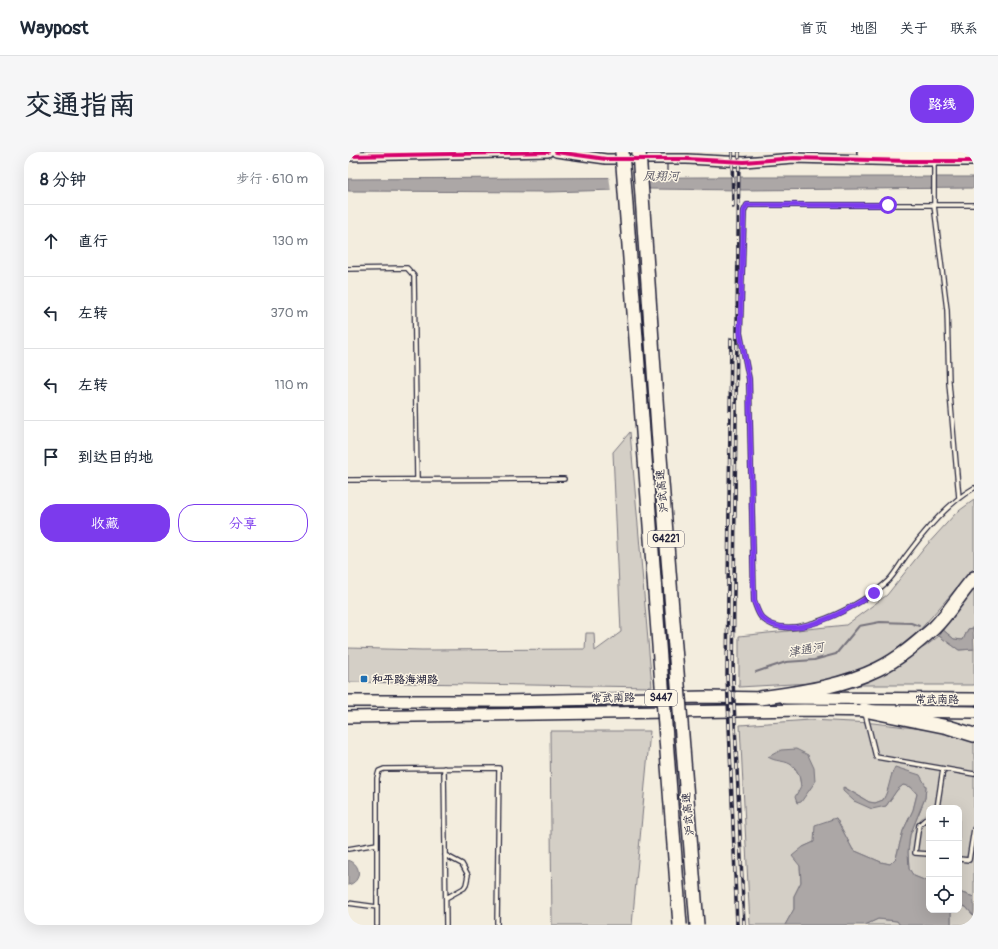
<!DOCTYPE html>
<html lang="zh">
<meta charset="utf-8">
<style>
:root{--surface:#fff;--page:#f6f6f7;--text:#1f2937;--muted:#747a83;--line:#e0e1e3;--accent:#7c3aed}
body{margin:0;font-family:Pangolin,"LXGW WenKai TC",sans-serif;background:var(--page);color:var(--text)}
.controls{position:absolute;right:12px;bottom:12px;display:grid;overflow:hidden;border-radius:8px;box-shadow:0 4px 16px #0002}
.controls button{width:36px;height:36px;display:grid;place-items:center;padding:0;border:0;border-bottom:1px solid var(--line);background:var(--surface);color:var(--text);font:20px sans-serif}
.stop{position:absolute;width:12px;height:12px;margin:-9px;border:3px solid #7c3aed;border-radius:50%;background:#fff}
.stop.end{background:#7c3aed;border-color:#fff;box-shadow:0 1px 4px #0008}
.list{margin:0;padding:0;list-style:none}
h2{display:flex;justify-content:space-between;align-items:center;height:52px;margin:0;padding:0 16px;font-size:17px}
h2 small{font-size:13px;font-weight:400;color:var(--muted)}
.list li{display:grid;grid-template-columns:26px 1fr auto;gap:12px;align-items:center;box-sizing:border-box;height:72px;padding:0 16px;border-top:1px solid var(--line)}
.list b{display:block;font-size:15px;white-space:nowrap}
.list em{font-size:13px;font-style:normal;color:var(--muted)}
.actions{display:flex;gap:8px;padding:12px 16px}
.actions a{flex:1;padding:9px 0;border:1px solid var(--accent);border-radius:16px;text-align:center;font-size:14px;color:var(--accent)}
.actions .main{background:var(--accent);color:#fff}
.icon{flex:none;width:22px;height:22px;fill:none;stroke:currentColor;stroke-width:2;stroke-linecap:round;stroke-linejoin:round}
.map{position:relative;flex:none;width:626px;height:773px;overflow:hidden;border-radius:16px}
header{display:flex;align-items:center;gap:24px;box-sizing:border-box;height:56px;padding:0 20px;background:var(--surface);border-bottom:1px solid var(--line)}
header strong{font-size:19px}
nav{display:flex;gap:22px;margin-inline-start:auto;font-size:14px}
.intro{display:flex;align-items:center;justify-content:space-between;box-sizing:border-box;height:96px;padding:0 24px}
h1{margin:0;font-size:28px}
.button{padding:10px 18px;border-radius:16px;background:var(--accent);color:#fff;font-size:14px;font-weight:700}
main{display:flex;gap:24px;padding:0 24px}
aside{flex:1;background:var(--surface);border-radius:16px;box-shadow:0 4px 16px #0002}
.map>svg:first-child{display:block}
.green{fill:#d4cfc6;stroke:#7b7880;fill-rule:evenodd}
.water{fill:#aca7a6;stroke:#75727b}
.pier{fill:#f3edde}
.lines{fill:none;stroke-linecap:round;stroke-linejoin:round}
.stream{stroke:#75727b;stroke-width:2}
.service-casing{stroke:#22223b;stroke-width:6}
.tertiary-casing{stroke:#22223b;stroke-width:12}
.primary-casing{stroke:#22223b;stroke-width:14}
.motorway-casing{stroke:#22223b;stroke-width:16}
.service{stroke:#fcf5e5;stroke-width:3.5}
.tertiary{stroke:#fcf5e5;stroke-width:9}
.primary{stroke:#fcf5e5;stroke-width:11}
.motorway{stroke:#fcf5e5;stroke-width:13}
.rail-casing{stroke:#22223b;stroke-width:3.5}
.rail{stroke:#fcf5e5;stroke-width:2;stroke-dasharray:6;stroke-linecap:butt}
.motorway-bridge-casing{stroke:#22223b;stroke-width:16;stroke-linecap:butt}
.motorway-bridge{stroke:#fcf5e5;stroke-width:13}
.cycleway-casing{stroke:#fcf5e5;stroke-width:6}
.cycleway{stroke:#d6006c;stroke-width:4}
.route{stroke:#7c3aed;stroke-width:5}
.poi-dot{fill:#1f6fb2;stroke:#fcf5e5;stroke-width:1.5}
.labels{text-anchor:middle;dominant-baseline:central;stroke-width:3;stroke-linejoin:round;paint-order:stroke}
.shield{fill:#fcf5e5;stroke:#63616e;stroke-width:1}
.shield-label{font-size:10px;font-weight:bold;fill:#22223b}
.street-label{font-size:11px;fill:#22223b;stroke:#fcf5e5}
.poi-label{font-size:11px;font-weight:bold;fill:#22223b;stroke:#fcf5e5;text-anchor:start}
.water-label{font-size:12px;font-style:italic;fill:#525160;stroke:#fcf5e5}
</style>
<header>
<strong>Waypost</strong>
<nav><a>首页</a><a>地图</a><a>关于</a><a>联系</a></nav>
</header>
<div class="intro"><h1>交通指南</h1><a class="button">路线</a></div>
<main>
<aside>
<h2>8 分钟<small>步行 · 610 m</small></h2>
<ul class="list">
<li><svg class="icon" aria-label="ahead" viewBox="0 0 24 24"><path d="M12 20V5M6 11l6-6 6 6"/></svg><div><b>直行</b></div><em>130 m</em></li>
<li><svg class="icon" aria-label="left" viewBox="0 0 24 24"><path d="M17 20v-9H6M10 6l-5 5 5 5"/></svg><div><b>左转</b></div><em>370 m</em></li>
<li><svg class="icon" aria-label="left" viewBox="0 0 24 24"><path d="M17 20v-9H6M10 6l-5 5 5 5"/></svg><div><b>左转</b></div><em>110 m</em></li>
<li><svg class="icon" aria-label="arrive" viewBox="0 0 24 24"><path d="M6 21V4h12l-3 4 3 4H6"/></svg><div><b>到达目的地</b></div></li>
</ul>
<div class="actions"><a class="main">收藏</a><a>分享</a></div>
</aside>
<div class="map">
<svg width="626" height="773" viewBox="0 0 626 773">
<rect width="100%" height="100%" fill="#f3edde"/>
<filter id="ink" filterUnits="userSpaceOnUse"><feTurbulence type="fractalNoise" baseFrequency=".025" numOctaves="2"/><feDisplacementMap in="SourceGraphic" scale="8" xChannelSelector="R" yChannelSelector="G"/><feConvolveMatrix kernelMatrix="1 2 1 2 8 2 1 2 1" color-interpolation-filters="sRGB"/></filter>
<g filter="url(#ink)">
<!-- green -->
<path class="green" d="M 282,280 L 304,535 L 0,530 L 0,496 L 74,498 L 237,497 L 238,481 L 246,481 L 247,499 L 273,480 L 265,300 Z
M 626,348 L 626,416 L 571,479 L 531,511 L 481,530 L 391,535 L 391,484 L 498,473 L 539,443 L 578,394 L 608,361 Z
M 626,437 L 626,477 L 625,476 L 620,477 L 615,488 L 606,487 L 594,477 Z
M 591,484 L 611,498 L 626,497 L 626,533 L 508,533 L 578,494 Z
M 462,568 L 525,571 L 599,580 L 626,590 L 626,745 L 611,740 L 611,656 L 581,656 L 581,730 L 566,724 L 561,717 L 560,700 L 562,683 L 577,646 L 578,634 L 544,621 L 541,638 L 535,648 L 527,651 L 521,650 L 496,635 L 506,649 L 538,654 L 549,638 L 555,633 L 563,635 L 569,642 L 565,658 L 555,679 L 548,706 L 542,712 L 533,710 L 505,698 L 488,666 L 479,669 L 466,690 L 455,695 L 452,714 L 453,730 L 446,744 L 446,757 L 437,773 L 402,773 L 392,573 ZM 442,611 L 467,630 L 453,634 L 451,622 Z
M 202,579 L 302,579 L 284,773 L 204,773 Z
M 611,753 L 618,755 L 626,764 L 626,773 L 603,773 L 603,758 L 611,758 Z
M 530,767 L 549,769 L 552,773 L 517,773 Z"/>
<!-- water -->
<path class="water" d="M 356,25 L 626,25 L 626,36 L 396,38 L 301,37 L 201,40 L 0,39 L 0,27 Z
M 625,476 L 626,497 L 611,498 L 591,484 L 594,477 L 606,487 L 615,488 L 620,477 Z
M 448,597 L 460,603 L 466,616 L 467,630 L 453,650 L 449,651 L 447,645 L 453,634 C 452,626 450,616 442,612 C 435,608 428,610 420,605 L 433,598 Z
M 547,615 L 572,623 L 578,634 L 577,646 L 562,683 L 560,700 L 561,717 L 566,724 L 581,730 L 581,758 L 603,758 L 603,773 L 552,773 L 549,769 L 530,767 L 517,773 L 437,773 L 446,757 L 446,744 L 453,730 L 452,714 L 444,704 L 455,695 L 466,690 L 467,673 L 488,666 L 505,698 L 533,710 L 542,712 L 548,706 L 555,679 L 565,658 L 569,642 L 563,635 L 555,633 L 549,638 L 538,654 L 524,657 L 506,649 L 495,639 L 495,635 L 521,650 L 527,651 L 535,648 C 542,636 541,626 547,615 Z
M 0,708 C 14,712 14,730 0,733 Z
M 611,740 L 626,745 L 626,764 L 618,755 L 611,753 Z"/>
<!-- pier -->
<path class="pier" d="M 261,23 L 299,23 L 301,39 L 263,40 Z"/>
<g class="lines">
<!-- stream -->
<path class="stream" d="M 319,26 L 319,11
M 408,520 L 438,510 L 466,508 L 488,502 L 511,474 L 532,470 L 563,471 L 571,474"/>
<defs>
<path id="service" d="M 586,10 L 586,53 L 599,158 L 601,231 L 611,346
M 626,53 L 399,53 L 396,59 L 392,181 L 401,227 L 406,449 C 408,454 410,462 414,466 C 442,494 517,451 540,429 C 547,422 552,412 558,404 C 575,381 601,350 626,336
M 0,117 L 59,116 L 66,124 L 69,327
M 0,328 L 216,327
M 517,561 L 528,605 L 626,622
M 96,616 L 98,773
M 589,656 L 595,617
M 581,664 L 571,673 L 567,701 L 581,702
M 0,697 L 29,692
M 97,703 L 114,712 L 120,723 L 118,733 L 116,736 L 98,746
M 611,707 L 621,708 L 626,677
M 0,751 L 29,755
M 29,773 L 29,626 L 31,619 L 36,617 L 151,616 L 149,773"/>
<path id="tertiary" d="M 208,0 L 258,7 L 339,7 L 396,10 L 446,6 L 562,9 L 626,9
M 514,0 L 530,1 L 626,1
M 0,4 L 200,0"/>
<path id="primary" d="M 437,546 L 626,547
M 0,549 L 151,549 L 358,545 L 419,546
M 0,565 L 456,558 L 626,560"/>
<path id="motorway" d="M 412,546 C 452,540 493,535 530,517 C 551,507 569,491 586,476 C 601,461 612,442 626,426
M 516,558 L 600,575 L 626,583"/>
</defs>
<!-- service casing -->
<use href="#service" class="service-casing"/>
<!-- tertiary casing -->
<use href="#tertiary" class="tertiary-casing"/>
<!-- primary casing -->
<use href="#primary" class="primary-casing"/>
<!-- motorway casing -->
<use href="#motorway" class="motorway-casing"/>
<!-- service -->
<use href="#service" class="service"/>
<!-- tertiary -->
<use href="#tertiary" class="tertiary"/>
<!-- primary -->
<use href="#primary" class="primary"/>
<!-- motorway -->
<use href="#motorway" class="motorway"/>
<defs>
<path id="rail" d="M 384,0 L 385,55
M 391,0 L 385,527 L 396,773
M 383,187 L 379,523 L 389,773"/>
</defs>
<!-- rail casing -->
<use href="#rail" class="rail-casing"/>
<!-- rail -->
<use href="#rail" class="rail"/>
<defs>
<path id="motorway-bridge" d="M 274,0 L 332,773
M 291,0 L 312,305 L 349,773"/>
</defs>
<!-- motorway-bridge casing -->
<use href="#motorway-bridge" class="motorway-bridge-casing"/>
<!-- motorway-bridge -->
<use href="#motorway-bridge" class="motorway-bridge"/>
<defs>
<path id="cycleway" d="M 208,0 L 258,7 L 339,7 L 396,10 L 446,6 L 562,9 L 626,9
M 0,4 L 200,0"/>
</defs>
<!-- cycleway casing -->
<use href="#cycleway" class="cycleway-casing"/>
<!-- cycleway -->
<use href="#cycleway" class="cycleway"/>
</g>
</g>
<g class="lines" filter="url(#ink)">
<!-- route -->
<path class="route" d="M 526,441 C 501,458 442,492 414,466 C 410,462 408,454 406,449 L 401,227 L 392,181 L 396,59 L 399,53 L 540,53"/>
</g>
<!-- markers -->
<rect class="poi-dot" x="12" y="523" width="8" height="8" rx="2"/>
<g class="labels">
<!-- shield labels -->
<g class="shield">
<rect x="300" y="379" width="36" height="16" rx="3"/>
<rect x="297" y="538" width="32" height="16" rx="3"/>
</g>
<g class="shield-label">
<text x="318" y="387">G4221</text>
<text x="313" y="546">S447</text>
</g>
<!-- street labels -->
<g class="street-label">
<text transform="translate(314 339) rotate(-95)">沪武高速</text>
<text transform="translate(265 546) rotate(-1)">常武南路</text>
<text x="589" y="547">常武南路</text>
<text transform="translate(340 662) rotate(-95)">沪武高速</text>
</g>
<!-- poi labels -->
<g class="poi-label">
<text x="24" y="527">和平路海湖路</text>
</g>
<!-- water labels -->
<g class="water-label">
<text x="313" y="24">凤翔河</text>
<text transform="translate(458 498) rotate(-10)">津通河</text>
</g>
</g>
</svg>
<div class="controls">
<button>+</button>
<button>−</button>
<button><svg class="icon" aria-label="locate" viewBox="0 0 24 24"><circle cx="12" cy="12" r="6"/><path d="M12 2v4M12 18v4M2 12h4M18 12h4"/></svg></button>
</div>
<div class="stop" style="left:540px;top:53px"></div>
<div class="stop end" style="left:526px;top:441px"></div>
</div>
</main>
